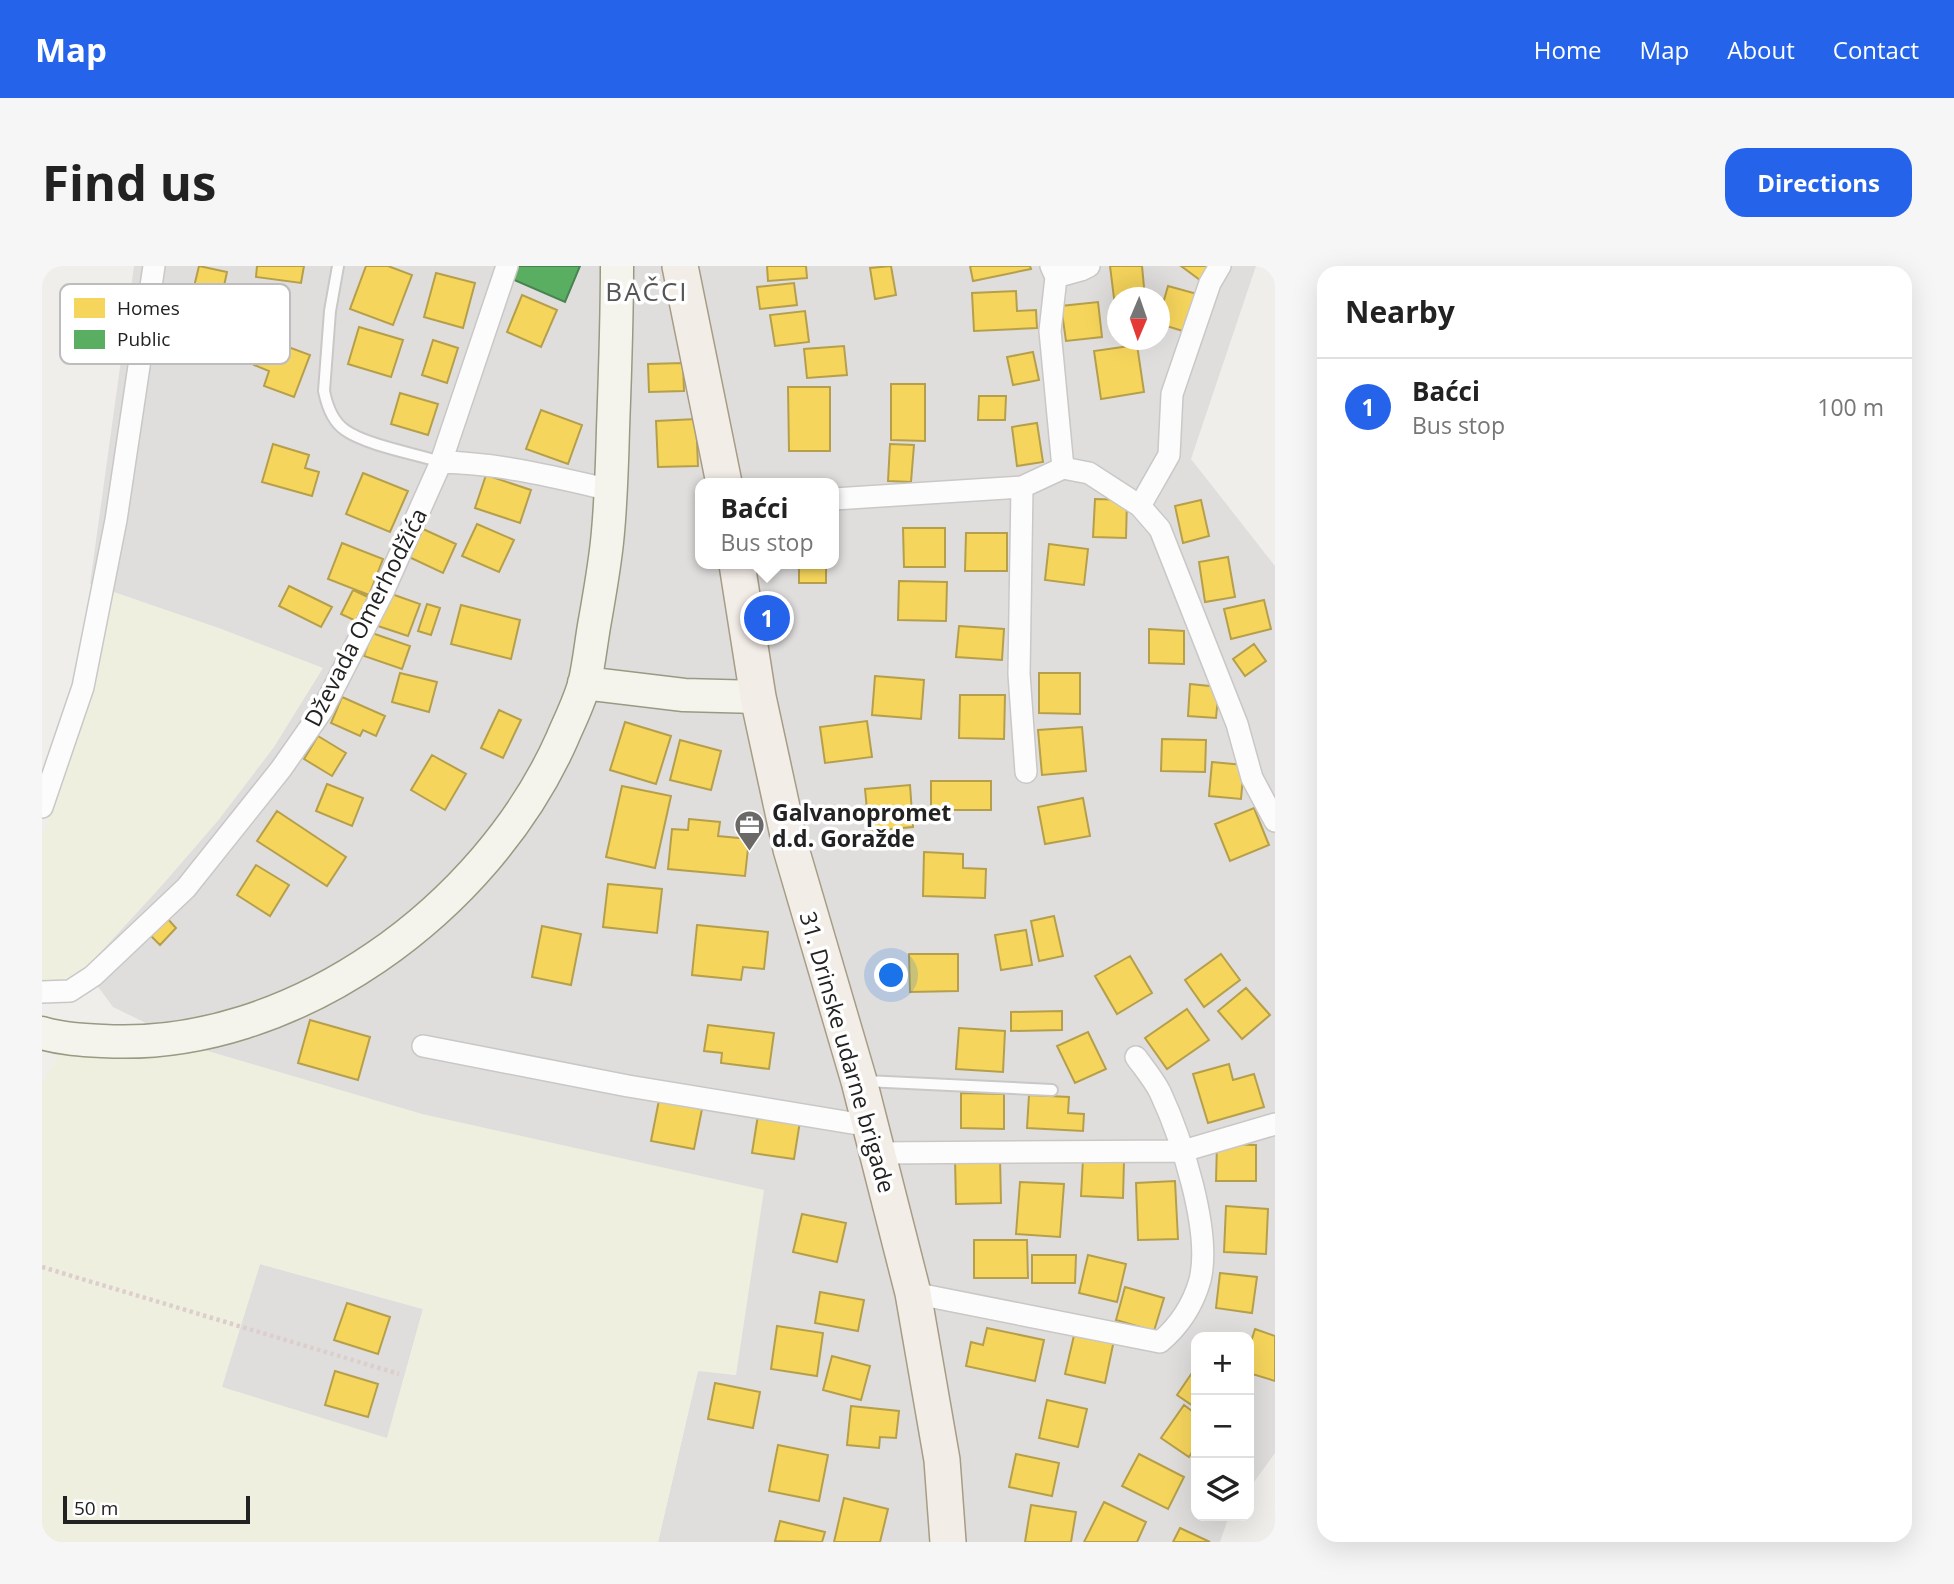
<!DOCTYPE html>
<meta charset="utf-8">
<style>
:root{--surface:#fff;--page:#f6f6f6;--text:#222;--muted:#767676;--line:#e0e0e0;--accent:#2563eb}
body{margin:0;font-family:"Open Sans",sans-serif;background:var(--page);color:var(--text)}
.controls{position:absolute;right:21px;bottom:21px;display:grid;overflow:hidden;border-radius:14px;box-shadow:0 7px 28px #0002}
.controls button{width:63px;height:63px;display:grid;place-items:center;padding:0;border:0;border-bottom:2px solid var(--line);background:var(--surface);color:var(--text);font:35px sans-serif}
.compass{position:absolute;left:1065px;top:21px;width:63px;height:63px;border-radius:50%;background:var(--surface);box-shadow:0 7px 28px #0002;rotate:182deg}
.scale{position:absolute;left:21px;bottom:18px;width:187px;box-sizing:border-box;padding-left:7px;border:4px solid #222;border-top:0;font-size:19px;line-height:24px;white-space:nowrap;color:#222;-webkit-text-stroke:5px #fff;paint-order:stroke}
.you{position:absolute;left:850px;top:710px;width:24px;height:24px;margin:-18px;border:5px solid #fff;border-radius:50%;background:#1a73e8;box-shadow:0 0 0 10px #1a73e833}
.badge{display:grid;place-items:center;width:46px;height:46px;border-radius:50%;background:var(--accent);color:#fff;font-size:23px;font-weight:700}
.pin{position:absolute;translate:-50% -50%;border:4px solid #fff;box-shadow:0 2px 7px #0006}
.popup{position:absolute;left:653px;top:212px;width:144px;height:91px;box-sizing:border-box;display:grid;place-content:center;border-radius:14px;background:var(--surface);filter:drop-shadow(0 2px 5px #0005);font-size:23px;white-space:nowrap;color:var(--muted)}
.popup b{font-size:26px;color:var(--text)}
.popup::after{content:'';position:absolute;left:50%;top:100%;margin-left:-14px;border:14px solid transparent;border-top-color:var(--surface)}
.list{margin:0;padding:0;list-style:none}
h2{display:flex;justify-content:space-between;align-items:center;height:91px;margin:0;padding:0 28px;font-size:30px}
h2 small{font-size:23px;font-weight:400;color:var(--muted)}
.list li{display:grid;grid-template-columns:46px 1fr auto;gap:21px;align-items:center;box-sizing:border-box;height:98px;padding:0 28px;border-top:2px solid var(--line)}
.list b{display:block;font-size:26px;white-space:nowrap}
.list p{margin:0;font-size:23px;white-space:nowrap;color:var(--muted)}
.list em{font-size:23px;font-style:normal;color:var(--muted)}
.icon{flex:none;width:38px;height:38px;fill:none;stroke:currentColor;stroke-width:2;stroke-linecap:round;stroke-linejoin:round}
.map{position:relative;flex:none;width:1233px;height:1276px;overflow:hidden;border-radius:21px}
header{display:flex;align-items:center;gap:42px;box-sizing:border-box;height:98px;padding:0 35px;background:var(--accent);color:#fff}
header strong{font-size:33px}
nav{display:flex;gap:38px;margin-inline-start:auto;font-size:24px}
.intro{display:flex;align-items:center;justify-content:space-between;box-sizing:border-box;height:168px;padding:0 42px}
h1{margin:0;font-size:49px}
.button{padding:18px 32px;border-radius:21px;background:var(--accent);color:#fff;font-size:24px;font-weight:700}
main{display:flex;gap:42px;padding:0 42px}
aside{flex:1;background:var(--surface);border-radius:21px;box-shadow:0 7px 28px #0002}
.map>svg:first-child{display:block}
.residential{fill:#dfdedc;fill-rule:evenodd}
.farmland{fill:#efefdf;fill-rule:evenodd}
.homes{fill:#f6d55c;stroke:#b69f4b;stroke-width:2}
.public{fill:#5aae61;stroke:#49844e;stroke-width:2}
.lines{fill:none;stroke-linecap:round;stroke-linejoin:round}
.lane-casing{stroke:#c9c8c7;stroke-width:14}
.street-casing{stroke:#c9c8c7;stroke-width:24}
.secondary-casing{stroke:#999a82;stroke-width:35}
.primary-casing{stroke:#a79c86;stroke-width:38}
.path{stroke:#dccecd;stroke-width:4.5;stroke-dasharray:3.5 3.5;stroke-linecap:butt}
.lane{stroke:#fdfcfc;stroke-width:10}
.street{stroke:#fdfcfc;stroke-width:21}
.secondary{stroke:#f4f4ed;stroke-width:32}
.primary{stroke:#f3ede7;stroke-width:35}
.labels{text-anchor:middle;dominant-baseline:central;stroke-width:7;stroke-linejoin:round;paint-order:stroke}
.street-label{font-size:23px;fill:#222;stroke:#fff}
.poi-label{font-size:23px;font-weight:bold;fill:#222;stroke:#fff;text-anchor:start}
.quarter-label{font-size:26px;letter-spacing:2px;fill:#555;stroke:#fff}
.key{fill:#fff;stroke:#bdbdbd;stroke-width:2}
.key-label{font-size:19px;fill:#222}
</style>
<header>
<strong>Map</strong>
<nav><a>Home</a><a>Map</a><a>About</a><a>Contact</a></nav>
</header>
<div class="intro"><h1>Find us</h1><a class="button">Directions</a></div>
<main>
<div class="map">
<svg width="1233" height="1276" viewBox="0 0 1233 1276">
<rect width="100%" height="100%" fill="#f0eeeb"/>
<!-- residential -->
<path class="residential" d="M 92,0 L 1214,0 L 1149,193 L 1233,300 L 1233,1187 L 1207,1223 L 1207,1071 L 1154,1071 L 1154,1250 L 1187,1250 L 1178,1276 L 616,1276 L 656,1104 L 693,1109 L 379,848 L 155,782 L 71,741 L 43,703 L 121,618 L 178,552 L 182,364 L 48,318 ZM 1076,32 L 1118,32 L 1118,74 L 1076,74 ZM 658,217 L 792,217 L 792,298 L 658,298 Z
M 218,998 L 381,1043 L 345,1173 L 179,1121 Z"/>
<!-- farmland -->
<path class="farmland" d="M 71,326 L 182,364 L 281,402 L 232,481 L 178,552 L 121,618 L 43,703 L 19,714 L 0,715 L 0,571 L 20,517 L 51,421 Z
M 155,782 L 380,848 L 722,924 L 694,1109 L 656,1105 L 616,1276 L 0,1276 L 0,817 L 20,785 ZM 218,998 L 381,1043 L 345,1172 L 180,1121 Z"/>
<!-- homes -->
<path class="homes" d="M 157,0 L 185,6 L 175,53 L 132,44 L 137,23 L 151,25 Z
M 215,0 L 262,0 L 259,17 L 214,11 Z
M 324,0 L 346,0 L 370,9 L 351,59 L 308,43 Z
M 725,0 L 764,0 L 765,12 L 726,15 Z
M 849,0 L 854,29 L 833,33 L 828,2 Z
M 928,0 L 988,0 L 989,3 L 931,15 Z
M 1068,0 L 1100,0 L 1103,32 L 1076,32 L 1076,39 L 1073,40 Z
M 1139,0 L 1168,0 L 1158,14 Z
M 394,7 L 433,17 L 421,62 L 382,51 Z
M 752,17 L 755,39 L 718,43 L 715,21 Z
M 1126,20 L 1155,28 L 1144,66 L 1118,58 L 1118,48 Z
M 974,25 L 975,45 L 994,44 L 995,62 L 932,65 L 930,27 Z
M 480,29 L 515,44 L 499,81 L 465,66 Z
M 1056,36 L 1060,71 L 1024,75 L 1019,40 Z
M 763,45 L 767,76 L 733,80 L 728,49 Z
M 317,61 L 361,74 L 349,111 L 306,98 Z
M 222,72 L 268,89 L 252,131 L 222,120 L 227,105 L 212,99 Z
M 391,74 L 416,82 L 405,117 L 380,109 Z
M 1095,79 L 1102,126 L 1059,133 L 1052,85 Z
M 802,80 L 805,109 L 765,112 L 762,83 Z
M 991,86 L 997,114 L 971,119 L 965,91 Z
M 641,97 L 642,125 L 607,126 L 606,98 Z
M 849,118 L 883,118 L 883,175 L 849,174 Z
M 746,121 L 788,121 L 788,185 L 747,185 Z
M 358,127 L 396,138 L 386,169 L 349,158 Z
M 937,130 L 964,130 L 963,154 L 936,154 Z
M 499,144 L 540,159 L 526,198 L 484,183 Z
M 654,153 L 656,200 L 616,201 L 614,155 Z
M 995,157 L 1001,196 L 975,200 L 970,161 Z
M 231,178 L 267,189 L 263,202 L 277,206 L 270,230 L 220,216 Z
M 848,178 L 872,179 L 869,216 L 846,215 Z
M 321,207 L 366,225 L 348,266 L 304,248 Z
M 444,209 L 489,224 L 478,257 L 433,242 Z
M 1053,233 L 1085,234 L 1084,272 L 1051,271 Z
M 1159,234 L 1167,270 L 1141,277 L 1133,240 Z
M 435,258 L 472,274 L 457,306 L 420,290 Z
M 861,262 L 903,262 L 903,301 L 862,301 Z
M 381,263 L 414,278 L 401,307 L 367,291 Z
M 924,267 L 965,267 L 965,305 L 923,305 Z
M 300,277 L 341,293 L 327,329 L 286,313 Z
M 1007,278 L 1046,283 L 1042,319 L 1003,314 Z
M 1186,291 L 1193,331 L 1163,336 L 1157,296 Z
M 757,298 L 784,298 L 784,317 L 757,317 Z
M 857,315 L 905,316 L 904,355 L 856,354 Z
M 247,320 L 290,341 L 279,361 L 237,340 Z
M 311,324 L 326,331 L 314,355 L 299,348 Z
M 344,326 L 378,338 L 366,370 L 333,359 Z
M 1222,334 L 1229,363 L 1189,373 L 1182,343 Z
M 385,338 L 398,342 L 389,369 L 376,365 Z
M 419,339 L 478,354 L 469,393 L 409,378 Z
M 917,360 L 962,363 L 960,394 L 914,391 Z
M 1107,363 L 1142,365 L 1142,398 L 1107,397 Z
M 330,367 L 368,380 L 360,403 L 322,390 Z
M 1212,378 L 1224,395 L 1203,410 L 1191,393 Z
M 358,407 L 395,416 L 387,446 L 350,436 Z
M 997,407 L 1038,407 L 1038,448 L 997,447 Z
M 833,410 L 882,414 L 879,453 L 830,449 Z
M 1148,418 L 1177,421 L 1174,452 L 1146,450 Z
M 918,429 L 963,429 L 962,473 L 917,472 Z
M 300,431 L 343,450 L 334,470 L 321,464 L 318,470 L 289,457 Z
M 457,444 L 479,454 L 461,492 L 439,482 Z
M 825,455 L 830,491 L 783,497 L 778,461 Z
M 583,456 L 629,470 L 614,518 L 568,504 Z
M 1040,461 L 1044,505 L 1000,509 L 996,464 Z
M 276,470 L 304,487 L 290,510 L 262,493 Z
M 1120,473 L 1164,474 L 1163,506 L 1119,505 Z
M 638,474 L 679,485 L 669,524 L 628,514 Z
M 390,489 L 424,508 L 403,544 L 369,524 Z
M 1170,496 L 1202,499 L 1199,533 L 1167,530 Z
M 889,515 L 949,515 L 949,544 L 889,544 Z
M 285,518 L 321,532 L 310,560 L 274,545 Z
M 868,519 L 871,561 L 827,565 L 823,523 Z
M 580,520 L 629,530 L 613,602 L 564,591 Z
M 1041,532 L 1048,570 L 1003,578 L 996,541 Z
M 1212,542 L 1227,579 L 1188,595 L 1173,558 Z
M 235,545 L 304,591 L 285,620 L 215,575 Z
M 647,553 L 678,556 L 676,570 L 707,573 L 703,610 L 626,603 L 630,563 L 646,564 Z
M 882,586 L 921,588 L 921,602 L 944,603 L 943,632 L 881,630 Z
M 214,599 L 247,619 L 228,650 L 195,629 Z
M 566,618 L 620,623 L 615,667 L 561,661 Z
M 1012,650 L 1021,690 L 997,695 L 989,655 Z
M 124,651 L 134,662 L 118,679 L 107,668 Z
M 655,659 L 726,666 L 722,703 L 701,701 L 699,714 L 650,709 Z
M 500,660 L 539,668 L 529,719 L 490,711 Z
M 984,664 L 990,699 L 959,704 L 953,669 Z
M 867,688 L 916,688 L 916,725 L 868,726 Z
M 1179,688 L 1198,714 L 1162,741 L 1143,714 Z
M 1088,690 L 1110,727 L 1075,748 L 1053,710 Z
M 1204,722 L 1228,749 L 1200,773 L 1176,745 Z
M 1145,743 L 1167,774 L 1125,803 L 1103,772 Z
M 1020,745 L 1020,764 L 969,765 L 969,746 Z
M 268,754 L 328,771 L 316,814 L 256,797 Z
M 666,759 L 732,767 L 727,803 L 679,797 L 680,787 L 662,785 Z
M 917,762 L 963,765 L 961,806 L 914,803 Z
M 1046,766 L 1064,803 L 1033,817 L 1015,780 Z
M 1187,798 L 1191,814 L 1212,808 L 1222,841 L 1166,857 L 1151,808 Z
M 919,827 L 962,828 L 962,863 L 919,862 Z
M 987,829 L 1027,831 L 1026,847 L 1042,848 L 1041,865 L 985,862 Z
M 617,834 L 660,843 L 652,883 L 609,875 Z
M 716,849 L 758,855 L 752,893 L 710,887 Z
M 1175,878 L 1214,879 L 1214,915 L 1174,915 Z
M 958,892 L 959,937 L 914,938 L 913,893 Z
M 1041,893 L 1082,895 L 1081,932 L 1039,930 Z
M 1133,915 L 1136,973 L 1096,974 L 1094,917 Z
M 978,916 L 1022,918 L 1018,971 L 974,968 Z
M 1184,940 L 1226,943 L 1224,988 L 1182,986 Z
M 760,948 L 804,957 L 795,996 L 751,986 Z
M 932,974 L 985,974 L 986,1012 L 932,1012 Z
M 990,989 L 1034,989 L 1033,1017 L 990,1017 Z
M 1046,989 L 1084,998 L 1075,1036 L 1037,1027 Z
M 1178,1007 L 1215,1011 L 1210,1047 L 1174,1042 Z
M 1083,1021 L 1122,1032 L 1112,1065 L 1074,1054 Z
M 778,1026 L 822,1034 L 816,1065 L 773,1057 Z
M 305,1037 L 348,1051 L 336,1088 L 292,1074 Z
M 735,1060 L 781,1067 L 775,1110 L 729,1103 Z
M 945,1062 L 1002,1074 L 993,1115 L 924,1100 L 929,1076 L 941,1079 Z
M 1213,1063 L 1233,1070 L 1233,1115 L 1207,1107 L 1207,1082 Z
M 1033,1065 L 1072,1074 L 1063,1117 L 1023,1108 Z
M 790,1090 L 828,1100 L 819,1134 L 781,1124 Z
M 1154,1101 L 1154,1142 L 1135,1129 Z
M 293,1105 L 336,1118 L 326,1151 L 283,1139 Z
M 673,1117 L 718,1126 L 711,1162 L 666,1153 Z
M 1005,1134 L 1045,1143 L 1036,1181 L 997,1172 Z
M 1142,1139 L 1154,1148 L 1154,1180 L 1147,1191 L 1119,1172 Z
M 809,1140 L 857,1145 L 854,1172 L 838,1171 L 837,1182 L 805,1179 Z
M 736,1179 L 786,1189 L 777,1235 L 727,1225 Z
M 974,1188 L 1017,1197 L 1010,1230 L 967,1221 Z
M 1097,1188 L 1142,1211 L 1126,1243 L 1080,1220 Z
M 802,1232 L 846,1243 L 838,1276 L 792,1276 Z
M 1062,1236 L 1104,1256 L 1095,1276 L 1042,1276 Z
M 989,1239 L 1034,1246 L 1029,1276 L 983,1276 Z
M 738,1255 L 783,1266 L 780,1276 L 733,1275 Z
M 1138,1262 L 1168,1276 L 1131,1276 Z"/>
<!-- public -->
<path class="public" d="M 476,0 L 538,0 L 523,36 L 470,13 Z"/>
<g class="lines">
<defs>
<path id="lane" d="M 296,0 L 288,45 L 282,125 C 285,140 290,155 303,164 C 324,179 374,188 399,196
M 823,815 L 1010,824"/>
<path id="street" d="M 1009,0 L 1014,11 L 1008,65 L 1021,202
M 1014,11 L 1039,4 L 1047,0
M 399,196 C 457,197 512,211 569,224
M 980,221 L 977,408 L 984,506
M 792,233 L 980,221 L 1021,202 L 1047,207 L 1098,240 L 1118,263 L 1195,458 L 1210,512 L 1233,555
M 1098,240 L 1127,189 L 1130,128 L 1168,17 L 1178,0
M 0,541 L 41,421 L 74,254 L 112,0
M 0,726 L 28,725 L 51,710 L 144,622 L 239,503 L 281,443 L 341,326 L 399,196 L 465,0
M 381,780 L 586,820 L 828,860
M 836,887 L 1141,885 L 1233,858
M 871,1027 L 1118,1076 C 1137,1060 1151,1039 1158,1014 C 1170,965 1139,871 1118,826 C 1112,814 1102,802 1094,791"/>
<path id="secondary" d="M 542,417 L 642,429 L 716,431
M 0,767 C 20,773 41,774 61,775 C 251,786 445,642 520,473 C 528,454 538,435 543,415 C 547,397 549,378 552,360 C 557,332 562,304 565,276 C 569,239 570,201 571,163 C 573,109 575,54 575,0"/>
<path id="primary" d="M 638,0 L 682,217
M 695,298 L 716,431 L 749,583 L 817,815 L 871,1027 L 900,1194 L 906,1276"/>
</defs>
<!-- lane casing -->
<use href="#lane" class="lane-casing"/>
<!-- street casing -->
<use href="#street" class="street-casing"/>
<!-- secondary casing -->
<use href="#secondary" class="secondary-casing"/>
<!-- primary casing -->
<use href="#primary" class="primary-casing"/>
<!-- path -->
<path class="path" d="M 0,1001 L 357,1108"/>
<!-- lane -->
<use href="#lane" class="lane"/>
<!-- street -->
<use href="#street" class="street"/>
<!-- secondary -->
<use href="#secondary" class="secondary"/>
<!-- primary -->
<use href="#primary" class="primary"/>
</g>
<!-- icons -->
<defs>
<symbol id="office-pin" viewBox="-11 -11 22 30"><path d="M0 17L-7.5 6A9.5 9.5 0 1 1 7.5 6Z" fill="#6a6968" stroke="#fff"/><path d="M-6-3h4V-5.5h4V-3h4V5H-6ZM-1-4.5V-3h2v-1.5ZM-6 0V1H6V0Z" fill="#fff"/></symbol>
</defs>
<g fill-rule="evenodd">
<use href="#office-pin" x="690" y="542" width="35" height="47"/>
</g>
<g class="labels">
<!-- street labels -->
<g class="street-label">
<text transform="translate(323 351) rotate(-63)">Dževada Omerhodžića</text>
<text transform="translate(806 786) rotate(74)">31. Drinske udarne brigade</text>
</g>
<!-- poi labels -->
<g class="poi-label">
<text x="730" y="546">Galvanopromet<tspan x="730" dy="26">d.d. Goražde</tspan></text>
</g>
<!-- quarter labels -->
<g class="quarter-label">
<text x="605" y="25">BAČCI</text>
</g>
</g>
<!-- legend -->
<rect x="18" y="18" width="230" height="80" rx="10" class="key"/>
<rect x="32" y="32" width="31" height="20" fill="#f6d55c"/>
<rect x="32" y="64" width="31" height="19" fill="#5aae61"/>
<g class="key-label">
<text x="75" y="49">Homes</text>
<text x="75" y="80">Public</text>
</g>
</svg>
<div class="controls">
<button>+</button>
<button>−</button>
<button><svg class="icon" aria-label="layers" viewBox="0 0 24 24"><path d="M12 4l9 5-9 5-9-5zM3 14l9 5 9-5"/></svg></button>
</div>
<svg class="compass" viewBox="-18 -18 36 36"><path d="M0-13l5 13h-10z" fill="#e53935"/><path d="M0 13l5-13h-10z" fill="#767676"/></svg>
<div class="scale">50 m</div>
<div class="you"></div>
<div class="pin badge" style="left:725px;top:352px">1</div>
<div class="popup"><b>Baćci</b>Bus stop</div>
</div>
<aside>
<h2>Nearby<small></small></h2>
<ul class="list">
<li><span class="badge">1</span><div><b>Baćci</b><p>Bus stop</p></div><em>100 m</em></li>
</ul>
</aside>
</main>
